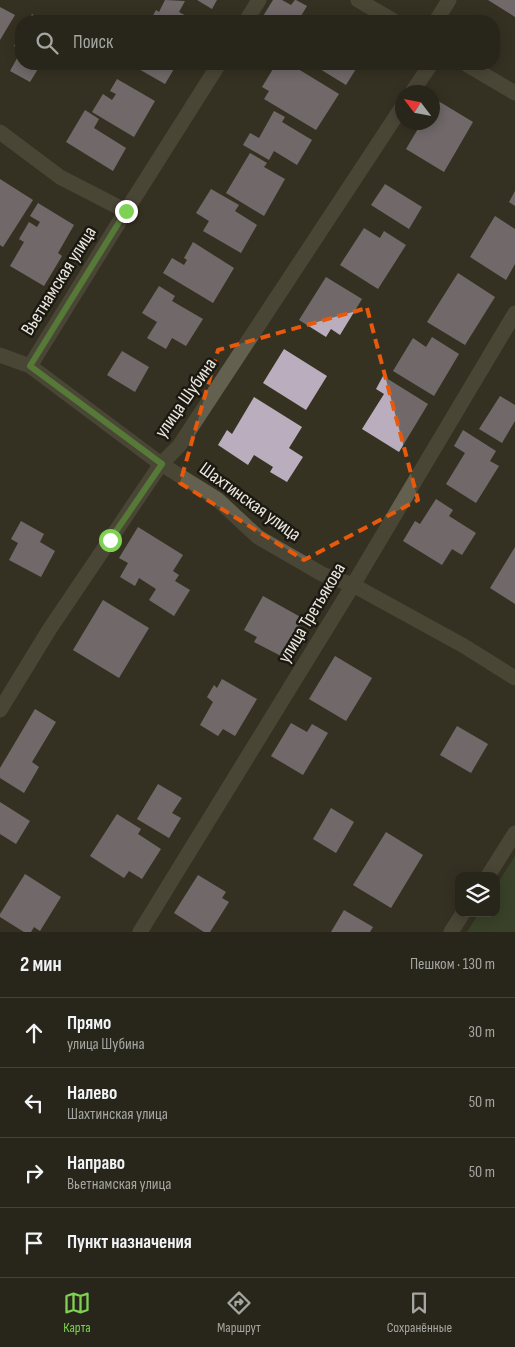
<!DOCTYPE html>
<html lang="ru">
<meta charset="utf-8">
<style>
:root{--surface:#28261a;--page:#302e23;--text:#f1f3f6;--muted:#a5a5a2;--line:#444339;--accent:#7ed153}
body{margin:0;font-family:"Sofia Sans Condensed",sans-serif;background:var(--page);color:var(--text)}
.controls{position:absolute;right:15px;bottom:15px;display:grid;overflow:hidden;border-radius:10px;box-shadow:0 2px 12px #0003}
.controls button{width:45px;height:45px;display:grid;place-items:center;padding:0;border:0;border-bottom:1px solid var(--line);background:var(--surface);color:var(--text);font:25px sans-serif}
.compass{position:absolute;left:395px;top:85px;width:45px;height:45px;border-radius:50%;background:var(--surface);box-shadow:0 2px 12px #0003;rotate:302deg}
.stop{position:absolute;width:15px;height:15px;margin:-11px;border:4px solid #7ed153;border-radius:50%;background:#fff}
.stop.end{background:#7ed153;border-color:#fff;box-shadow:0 1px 5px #0008}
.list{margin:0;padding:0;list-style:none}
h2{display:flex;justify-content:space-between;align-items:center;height:65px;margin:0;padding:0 20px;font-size:21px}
h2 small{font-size:16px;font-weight:400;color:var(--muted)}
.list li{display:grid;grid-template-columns:32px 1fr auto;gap:15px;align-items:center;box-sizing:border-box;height:70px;padding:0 20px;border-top:1px solid var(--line)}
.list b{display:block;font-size:19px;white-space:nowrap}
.list p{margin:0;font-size:16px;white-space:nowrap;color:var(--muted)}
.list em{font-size:16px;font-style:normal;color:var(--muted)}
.icon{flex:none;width:28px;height:28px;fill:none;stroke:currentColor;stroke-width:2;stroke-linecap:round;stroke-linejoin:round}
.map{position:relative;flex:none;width:515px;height:932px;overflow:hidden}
.search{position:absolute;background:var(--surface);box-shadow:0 2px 12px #0003;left:15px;right:15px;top:15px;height:55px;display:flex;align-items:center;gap:12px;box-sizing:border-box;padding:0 18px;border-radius:20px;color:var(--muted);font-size:19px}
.sheet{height:345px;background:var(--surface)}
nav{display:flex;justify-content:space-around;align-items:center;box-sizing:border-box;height:70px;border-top:1px solid var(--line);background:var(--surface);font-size:14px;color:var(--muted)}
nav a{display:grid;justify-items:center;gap:2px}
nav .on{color:var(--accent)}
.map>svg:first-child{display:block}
.green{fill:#3f582f}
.building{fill:#baaebe}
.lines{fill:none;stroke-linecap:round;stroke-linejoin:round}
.street{stroke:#63604f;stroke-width:15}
.route{stroke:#7ed153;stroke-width:6}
.marked{fill:none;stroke:#e8590c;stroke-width:4;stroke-dasharray:10 6;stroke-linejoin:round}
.labels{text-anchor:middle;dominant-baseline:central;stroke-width:5;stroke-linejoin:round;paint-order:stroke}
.street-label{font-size:19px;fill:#eae8de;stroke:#1b1912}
</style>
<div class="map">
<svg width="515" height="932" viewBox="0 0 515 932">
<rect width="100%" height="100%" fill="#353222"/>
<!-- green -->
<path class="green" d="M 515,856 L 515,932 L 467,932 L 479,913 L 496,913 L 496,886 Z"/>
<!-- building -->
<path class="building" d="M 165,0 L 185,1 L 179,12 L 195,21 L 150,21 L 156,10 L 159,12 Z
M 197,0 L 217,0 L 212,9 Z
M 273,0 L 282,0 L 291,5 L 295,0 L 296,0 L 307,6 L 298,21 L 260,21 Z
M 488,0 L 515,0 L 515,17 Z
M 0,7 L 15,15 L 0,40 Z
M 32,14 L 44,21 L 28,21 Z
M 21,33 L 21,64 L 41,64 L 30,82 L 10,71 L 21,51 L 14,46 Z
M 130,64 L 177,64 L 165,84 Z
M 276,64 L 290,64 L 339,94 L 316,130 L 264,99 L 269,91 L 262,87 Z
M 302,64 L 359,64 L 346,85 L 315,66 L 312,70 Z
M 117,79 L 155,101 L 134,137 L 92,112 L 103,94 L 112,100 L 116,94 L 110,91 Z
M 435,99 L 473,122 L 444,172 L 406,149 L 422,122 L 432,122 L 432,104 Z
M 85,110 L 99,119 L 94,128 L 126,148 L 113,171 L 66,142 Z
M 274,111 L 285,117 L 282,122 L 312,140 L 297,165 L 274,151 L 269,160 L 243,145 L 250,133 L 259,138 Z
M 250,153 L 267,163 L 264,167 L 285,179 L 264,216 L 226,193 Z
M 0,179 L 33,200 L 3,247 L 0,245 Z
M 385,184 L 422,207 L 409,229 L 371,205 Z
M 211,189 L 239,205 L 235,211 L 257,225 L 241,253 L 203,231 L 209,221 L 196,213 Z
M 515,191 L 515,206 L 509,202 Z
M 38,203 L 74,225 L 58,253 L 62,256 L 44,286 L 10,266 L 24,242 L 19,239 L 29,222 L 37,227 L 40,222 L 30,216 Z
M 495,216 L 515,229 L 515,264 L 506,280 L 470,257 Z
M 364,228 L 380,238 L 384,231 L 406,245 L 378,289 L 340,265 Z
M 193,242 L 234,268 L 213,303 L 163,273 L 172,258 L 184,265 L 187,260 L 184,258 Z
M 458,273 L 495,297 L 465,345 L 427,322 Z
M 326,277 L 362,299 L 340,335 L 331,329 L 326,337 L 299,320 Z
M 159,286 L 175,296 L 172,301 L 203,319 L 186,346 L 172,338 L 166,349 L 147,338 L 157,322 L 142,313 Z
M 432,337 L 459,354 L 434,396 L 393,371 L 413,338 L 426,347 Z
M 284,349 L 327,376 L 306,410 L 263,383 Z
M 122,351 L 149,367 L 135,392 L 107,375 Z
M 383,376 L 428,404 L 399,452 L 362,429 L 384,394 L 376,389 Z
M 500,396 L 515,405 L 515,421 L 502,443 L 479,429 Z
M 254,397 L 302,427 L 289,448 L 303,457 L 287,482 L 270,472 L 273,467 L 254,455 L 248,465 L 218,445 L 227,430 L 232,434 Z
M 463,430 L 496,451 L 490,461 L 499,466 L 476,503 L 446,484 L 465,453 L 454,446 Z
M 436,499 L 453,510 L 449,516 L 476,533 L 462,555 L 452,549 L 442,565 L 403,541 L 415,521 L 420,524 Z
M 21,521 L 44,534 L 40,542 L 55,551 L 41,577 L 9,560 L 18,543 L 11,539 Z
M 138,527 L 183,555 L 173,571 L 179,575 L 175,581 L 190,590 L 174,616 L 149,600 L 156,589 L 139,578 L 135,586 L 120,577 L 128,563 L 119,558 Z
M 515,547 L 515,604 L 490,588 Z
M 263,596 L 304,619 L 283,657 L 254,642 L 257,637 L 244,630 Z
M 103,600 L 149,628 L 119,678 L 73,650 Z
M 335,656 L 372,678 L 346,721 L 309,699 Z
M 222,679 L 257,699 L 235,736 L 223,729 L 218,736 L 200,725 L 213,702 L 207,697 L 214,685 L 217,688 Z
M 35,709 L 56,722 L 32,762 L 39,767 L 24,793 L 0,778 L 0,768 Z
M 291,723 L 307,732 L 312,724 L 328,733 L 303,775 L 271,756 Z
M 457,726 L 488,744 L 471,773 L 440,755 Z
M 158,784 L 182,798 L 172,813 L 181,818 L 169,838 L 137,819 Z
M 0,802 L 30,821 L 16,844 L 0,834 Z
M 331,808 L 354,822 L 336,853 L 313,839 Z
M 117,814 L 141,829 L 138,834 L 161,849 L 142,879 L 129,871 L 124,878 L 90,856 Z
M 386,832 L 423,855 L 391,908 L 353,885 Z
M 25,874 L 61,897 L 40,931 L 34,927 L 31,932 L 24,932 L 0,917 L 0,914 Z
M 198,875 L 226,892 L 222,898 L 229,902 L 210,932 L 204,932 L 174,913 Z
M 344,910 L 373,927 L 370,932 L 331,932 Z"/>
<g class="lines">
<!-- street -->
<path class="street" d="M 358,0 L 394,21
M 246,21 L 259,0
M 436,21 L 449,0
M 466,64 L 515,93
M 412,92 L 431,64
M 0,132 L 60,177 L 126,211
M 0,355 L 30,366 L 161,464 L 217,499 L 258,537 L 322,574 L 353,585 L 464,646 L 515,678
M 30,366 L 126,211 L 219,64
M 0,710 L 49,630 L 161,464 L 179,446 L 402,107
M 488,876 L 515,833
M 140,932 L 353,585 L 515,313
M 451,932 L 463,913"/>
</g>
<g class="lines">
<!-- route -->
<path class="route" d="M 110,540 L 162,464 L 30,366 L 126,211"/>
</g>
<!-- marked area -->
<path d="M0 0H515V932H0ZM 367,308 L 418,500 L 304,560 L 180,483 L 218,350 Z" fill="#353222" fill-opacity=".55" fill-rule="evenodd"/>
<path class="marked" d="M 367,308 L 418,500 L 304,560 L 180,483 L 218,350 Z"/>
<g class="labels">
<!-- street labels -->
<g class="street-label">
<text transform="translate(59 281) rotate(-58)">Вьетнамская улица</text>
<text transform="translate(186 398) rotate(-55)">улица Шубина</text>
<text transform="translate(250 502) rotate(36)">Шахтинская улица</text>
<text transform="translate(312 613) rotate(-59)">улица Третьякова</text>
</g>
</g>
</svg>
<div class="controls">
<button><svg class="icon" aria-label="layers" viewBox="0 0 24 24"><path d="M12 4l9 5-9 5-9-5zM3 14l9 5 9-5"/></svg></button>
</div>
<svg class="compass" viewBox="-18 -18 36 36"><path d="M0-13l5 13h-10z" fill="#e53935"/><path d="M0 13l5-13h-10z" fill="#a5a5a2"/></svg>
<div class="stop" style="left:110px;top:540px"></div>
<div class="stop end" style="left:126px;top:211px"></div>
<div class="search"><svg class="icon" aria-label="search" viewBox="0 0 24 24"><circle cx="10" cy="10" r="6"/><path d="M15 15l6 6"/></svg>Поиск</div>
</div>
<section class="sheet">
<h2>2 мин<small>Пешком · 130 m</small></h2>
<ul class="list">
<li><svg class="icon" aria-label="ahead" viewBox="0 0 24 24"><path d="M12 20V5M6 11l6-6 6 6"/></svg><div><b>Прямо</b><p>улица Шубина</p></div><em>30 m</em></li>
<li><svg class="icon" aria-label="left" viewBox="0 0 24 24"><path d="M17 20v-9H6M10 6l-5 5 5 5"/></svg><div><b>Налево</b><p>Шахтинская улица</p></div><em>50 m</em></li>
<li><svg class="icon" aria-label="right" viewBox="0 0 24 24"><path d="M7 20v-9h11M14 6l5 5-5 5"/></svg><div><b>Направо</b><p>Вьетнамская улица</p></div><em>50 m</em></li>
<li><svg class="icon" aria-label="arrive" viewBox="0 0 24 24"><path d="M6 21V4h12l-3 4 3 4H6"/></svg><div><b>Пункт назначения</b></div></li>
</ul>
</section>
<nav>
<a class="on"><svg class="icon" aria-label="map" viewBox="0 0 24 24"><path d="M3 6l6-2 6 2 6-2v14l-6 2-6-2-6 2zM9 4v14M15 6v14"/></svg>Карта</a>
<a><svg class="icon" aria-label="directions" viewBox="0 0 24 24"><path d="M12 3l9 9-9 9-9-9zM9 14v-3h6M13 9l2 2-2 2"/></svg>Маршрут</a>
<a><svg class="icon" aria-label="saved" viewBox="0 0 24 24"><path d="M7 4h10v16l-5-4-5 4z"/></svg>Сохранённые</a>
</nav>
